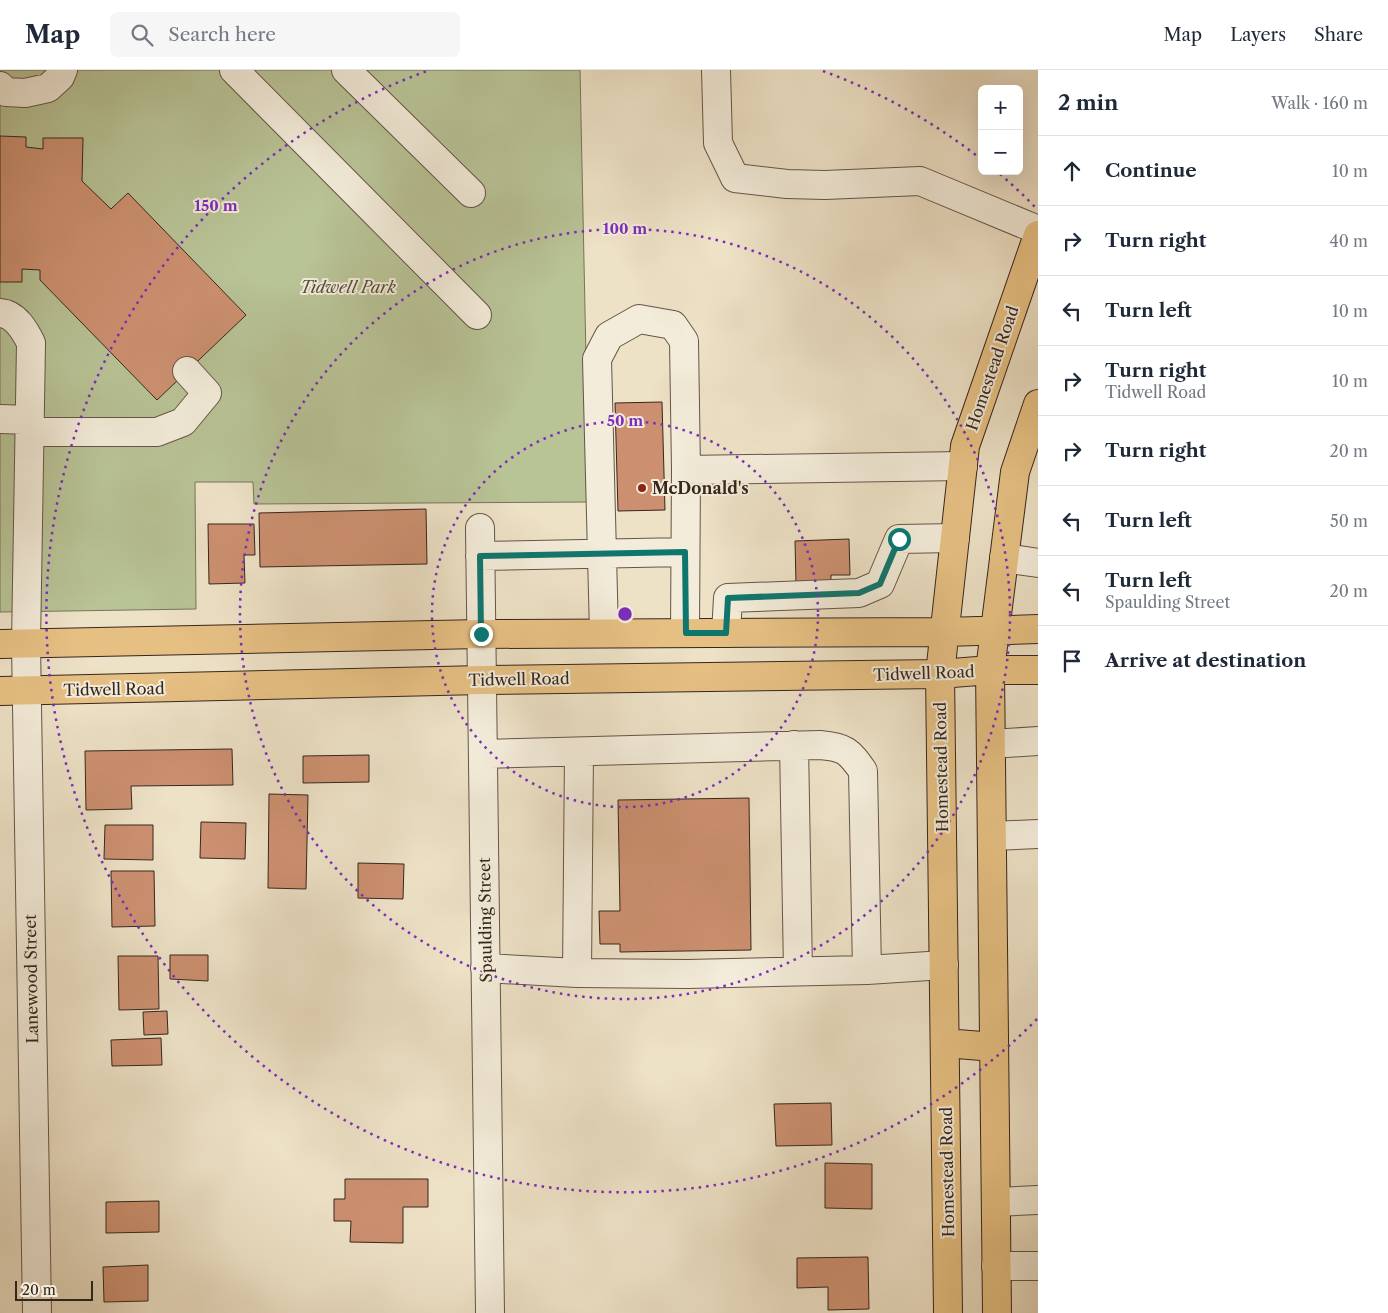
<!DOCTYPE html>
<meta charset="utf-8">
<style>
:root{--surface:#fff;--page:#f6f6f7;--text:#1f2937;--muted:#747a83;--line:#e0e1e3}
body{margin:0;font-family:"Libre Caslon Text",serif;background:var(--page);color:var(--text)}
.controls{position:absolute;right:15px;top:15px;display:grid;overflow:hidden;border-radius:8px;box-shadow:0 5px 20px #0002}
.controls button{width:45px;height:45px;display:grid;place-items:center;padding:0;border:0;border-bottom:1px solid var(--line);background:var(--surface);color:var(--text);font:25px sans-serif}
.scale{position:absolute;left:15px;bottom:12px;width:78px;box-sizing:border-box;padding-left:5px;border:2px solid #36261e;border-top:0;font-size:14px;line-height:18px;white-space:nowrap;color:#36261e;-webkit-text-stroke:4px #f3ecda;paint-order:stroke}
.stop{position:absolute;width:15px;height:15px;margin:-11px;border:4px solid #0f766e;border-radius:50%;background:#fff}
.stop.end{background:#0f766e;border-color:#fff;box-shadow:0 1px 5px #0008}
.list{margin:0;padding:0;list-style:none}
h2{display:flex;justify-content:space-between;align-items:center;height:65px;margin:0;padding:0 20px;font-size:21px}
h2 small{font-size:16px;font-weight:400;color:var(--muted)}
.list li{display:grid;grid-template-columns:32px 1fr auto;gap:15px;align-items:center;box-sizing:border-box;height:70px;padding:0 20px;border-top:1px solid var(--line)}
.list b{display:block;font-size:19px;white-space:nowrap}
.list p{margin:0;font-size:16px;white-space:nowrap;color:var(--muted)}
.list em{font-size:16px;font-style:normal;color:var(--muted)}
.icon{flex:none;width:28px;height:28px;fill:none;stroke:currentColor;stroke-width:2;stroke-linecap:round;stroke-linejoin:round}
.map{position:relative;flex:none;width:1038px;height:1243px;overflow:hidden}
header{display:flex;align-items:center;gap:30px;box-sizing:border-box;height:70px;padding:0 25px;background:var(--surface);border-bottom:1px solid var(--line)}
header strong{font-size:24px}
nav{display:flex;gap:28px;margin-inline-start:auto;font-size:18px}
.search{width:350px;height:45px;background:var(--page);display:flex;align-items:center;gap:12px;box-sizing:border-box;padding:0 18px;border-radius:8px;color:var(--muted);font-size:19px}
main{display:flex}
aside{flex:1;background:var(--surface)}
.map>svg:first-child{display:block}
.green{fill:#b8c396;stroke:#77745a}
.building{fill:#cc9070;stroke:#36261e}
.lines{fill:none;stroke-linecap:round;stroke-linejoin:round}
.minor-casing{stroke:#645548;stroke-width:30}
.major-casing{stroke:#36261e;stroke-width:30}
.minor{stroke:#f3ecda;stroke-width:28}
.major{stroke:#e6c083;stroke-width:28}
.route{stroke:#0f766e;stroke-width:6}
.ring{fill:none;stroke:#7b2cbf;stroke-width:2.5;stroke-dasharray:2.5 5}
.poi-dot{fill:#8f2418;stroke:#f3ecda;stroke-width:2}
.labels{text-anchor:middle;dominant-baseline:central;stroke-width:4;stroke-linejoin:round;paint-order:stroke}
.park-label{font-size:16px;font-style:italic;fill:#564d3c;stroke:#f3ecda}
.street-label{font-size:16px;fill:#36261e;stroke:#f3ecda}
.poi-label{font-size:16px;font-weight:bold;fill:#36261e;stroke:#f3ecda;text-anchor:start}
.centre{fill:#7b2cbf;stroke:#f3ecda;stroke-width:2.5}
.ring-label{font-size:15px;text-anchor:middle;font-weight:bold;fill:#7b2cbf;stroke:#f3ecda;stroke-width:4;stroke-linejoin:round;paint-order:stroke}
</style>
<header>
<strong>Map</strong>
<div class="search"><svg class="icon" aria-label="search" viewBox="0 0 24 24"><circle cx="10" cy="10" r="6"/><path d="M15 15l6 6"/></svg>Search here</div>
<nav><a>Map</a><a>Layers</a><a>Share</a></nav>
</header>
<main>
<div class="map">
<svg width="1038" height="1243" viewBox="0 0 1038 1243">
<rect width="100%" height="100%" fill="#ede1c6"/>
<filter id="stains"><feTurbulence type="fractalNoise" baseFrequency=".004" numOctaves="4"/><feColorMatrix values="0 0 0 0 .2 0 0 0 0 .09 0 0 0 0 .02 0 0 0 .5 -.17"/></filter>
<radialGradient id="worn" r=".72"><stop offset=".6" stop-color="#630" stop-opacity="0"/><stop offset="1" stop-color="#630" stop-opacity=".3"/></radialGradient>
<!-- green -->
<path class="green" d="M 0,0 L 580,0 L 589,432 L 254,434 L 253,412 L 195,412 L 196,539 L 0,542 Z"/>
<!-- building -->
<path class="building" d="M 0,66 L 26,67 L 26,77 L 43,79 L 43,68 L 83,68 L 82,111 L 111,139 L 128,123 L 246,245 L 157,330 L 40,210 L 40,200 L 22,199 L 22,212 L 0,212 Z
M 662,332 L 665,440 L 618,441 L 615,333 Z
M 426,439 L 427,494 L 260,497 L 259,443 Z
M 208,454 L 254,454 L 255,485 L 244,485 L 245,513 L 209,514 Z
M 849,469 L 850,505 L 831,505 L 831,513 L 796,514 L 795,471 Z
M 232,679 L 233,715 L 131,716 L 132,739 L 86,740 L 85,681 Z
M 369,685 L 369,712 L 303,713 L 303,686 Z
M 269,724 L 308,725 L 306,819 L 268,818 Z
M 749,728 L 751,880 L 620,882 L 620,874 L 600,874 L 599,841 L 620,841 L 618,730 Z
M 201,752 L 246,753 L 245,789 L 200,788 Z
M 105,755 L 153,755 L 153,790 L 104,789 Z
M 358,793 L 404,794 L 403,829 L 358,828 Z
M 111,801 L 154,801 L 155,856 L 112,857 Z
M 170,885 L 208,885 L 208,911 L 170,909 Z
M 118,886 L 158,886 L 159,939 L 119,940 Z
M 167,941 L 168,964 L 144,965 L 143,942 Z
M 161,968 L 162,995 L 112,996 L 111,970 Z
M 831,1033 L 832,1075 L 776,1076 L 774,1034 Z
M 825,1093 L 872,1094 L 872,1139 L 825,1138 Z
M 345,1109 L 428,1109 L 428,1137 L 403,1137 L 403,1173 L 350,1172 L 351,1151 L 334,1151 L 334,1129 L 345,1129 Z
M 159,1131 L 159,1162 L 106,1163 L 106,1132 Z
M 868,1187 L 869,1239 L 828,1240 L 828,1217 L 797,1218 L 797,1188 Z
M 148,1195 L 148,1231 L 104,1232 L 103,1197 Z"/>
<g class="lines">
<defs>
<path id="minor" d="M 234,0 L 477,245
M 346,0 L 471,123
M 716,0 L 718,73 L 735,108 L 787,114 L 825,115 L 920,111 L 1038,160
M 0,16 L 6,22 L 25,23 L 48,18 L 60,7 L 63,0
M 0,243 C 16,244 25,261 31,273 L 26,574 L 37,1243
M 0,349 L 30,350
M 30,362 L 157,362 L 183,352 L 207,323 L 187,301
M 480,458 L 490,1243
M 480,486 L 685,482
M 1004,488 L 1038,493
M 604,563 L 597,289 L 609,266 L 639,249 L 673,255 L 684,271 L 686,400 L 963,396
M 685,563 L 686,400
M 726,563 L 728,528 L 859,523 L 880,514 L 899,469 L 955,468
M 991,674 L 1038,671
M 794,675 L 798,901
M 483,684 L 820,675 C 845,677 849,681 863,701 L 867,900
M 992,766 L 1038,764
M 485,898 L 577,903 L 688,904 L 867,900 L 944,895
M 577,903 L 579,682
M 996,1132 L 1038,1130
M 996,1196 L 1038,1196"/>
<path id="major" d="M 0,574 L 481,564 L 945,562 L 1038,559
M 0,621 L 482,610 L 940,604 L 990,600 L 1038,600
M 945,973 L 994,977
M 948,1243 L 940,604 L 965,376 L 1038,165
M 997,1243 L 990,600 L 1015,402 L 1038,334"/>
</defs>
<!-- minor casing -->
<use href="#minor" class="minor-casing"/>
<!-- major casing -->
<use href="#major" class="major-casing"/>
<!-- minor -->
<use href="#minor" class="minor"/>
<!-- major -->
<use href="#major" class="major"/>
</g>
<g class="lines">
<!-- route -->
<path class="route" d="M 481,564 L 480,486 L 685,482 L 686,563 L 726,563 L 728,528 L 859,523 L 880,514 L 899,469"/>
</g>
<!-- distance rings -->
<g class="ring">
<circle cx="625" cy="544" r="193"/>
<circle cx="625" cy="544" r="385"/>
<path d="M1037 949A578 578 0 1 1 427 1M823 1A578 578 0 0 1 981 89M1000 104A578 578 0 0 1 1037 139"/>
</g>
<!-- markers -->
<circle class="poi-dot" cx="642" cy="418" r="5"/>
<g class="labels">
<!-- park labels -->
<g class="park-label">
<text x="348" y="217">Tidwell Park</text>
</g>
<!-- street labels -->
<g class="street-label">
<text transform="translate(992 298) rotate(-71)">Homestead Road</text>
<text transform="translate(924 603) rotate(-2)">Tidwell Road</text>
<text transform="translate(519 609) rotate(-1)">Tidwell Road</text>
<text transform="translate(114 619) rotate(-1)">Tidwell Road</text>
<text transform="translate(941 697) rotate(-91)">Homestead Road</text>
<text transform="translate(485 850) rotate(-91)">Spaulding Street</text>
<text transform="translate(31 909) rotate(-91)">Lanewood Street</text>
<text transform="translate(947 1102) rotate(-91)">Homestead Road</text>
</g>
<!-- poi labels -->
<g class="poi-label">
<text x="652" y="418">McDonald's</text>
</g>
</g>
<circle cx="625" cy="544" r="8" class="centre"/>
<g class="ring-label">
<text x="216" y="141">150 m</text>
<text x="625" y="164">100 m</text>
<text x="625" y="356">50 m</text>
</g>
<rect width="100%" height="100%" filter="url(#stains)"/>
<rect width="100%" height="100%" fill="url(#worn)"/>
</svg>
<div class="controls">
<button>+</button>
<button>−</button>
</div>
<div class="scale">20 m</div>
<div class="stop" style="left:899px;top:469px"></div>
<div class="stop end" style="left:481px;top:564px"></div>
</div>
<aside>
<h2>2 min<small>Walk · 160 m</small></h2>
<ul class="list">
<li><svg class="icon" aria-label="ahead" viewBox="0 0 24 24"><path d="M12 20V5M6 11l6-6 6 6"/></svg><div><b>Continue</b></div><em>10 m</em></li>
<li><svg class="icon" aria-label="right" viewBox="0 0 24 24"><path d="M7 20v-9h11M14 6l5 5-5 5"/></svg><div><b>Turn right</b></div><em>40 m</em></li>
<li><svg class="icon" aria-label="left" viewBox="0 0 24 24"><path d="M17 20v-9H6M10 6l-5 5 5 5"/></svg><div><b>Turn left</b></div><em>10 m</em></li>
<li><svg class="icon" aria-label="right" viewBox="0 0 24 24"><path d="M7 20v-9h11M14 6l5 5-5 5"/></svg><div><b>Turn right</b><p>Tidwell Road</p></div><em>10 m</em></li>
<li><svg class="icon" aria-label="right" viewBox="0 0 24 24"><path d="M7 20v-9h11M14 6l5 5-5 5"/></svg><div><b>Turn right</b></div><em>20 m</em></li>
<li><svg class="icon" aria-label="left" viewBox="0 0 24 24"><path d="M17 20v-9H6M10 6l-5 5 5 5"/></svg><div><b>Turn left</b></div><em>50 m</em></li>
<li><svg class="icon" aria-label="left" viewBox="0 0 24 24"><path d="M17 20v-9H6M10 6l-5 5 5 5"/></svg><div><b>Turn left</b><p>Spaulding Street</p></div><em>20 m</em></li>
<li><svg class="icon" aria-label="arrive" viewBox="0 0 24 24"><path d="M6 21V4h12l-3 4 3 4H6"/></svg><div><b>Arrive at destination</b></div></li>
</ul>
</aside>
</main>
